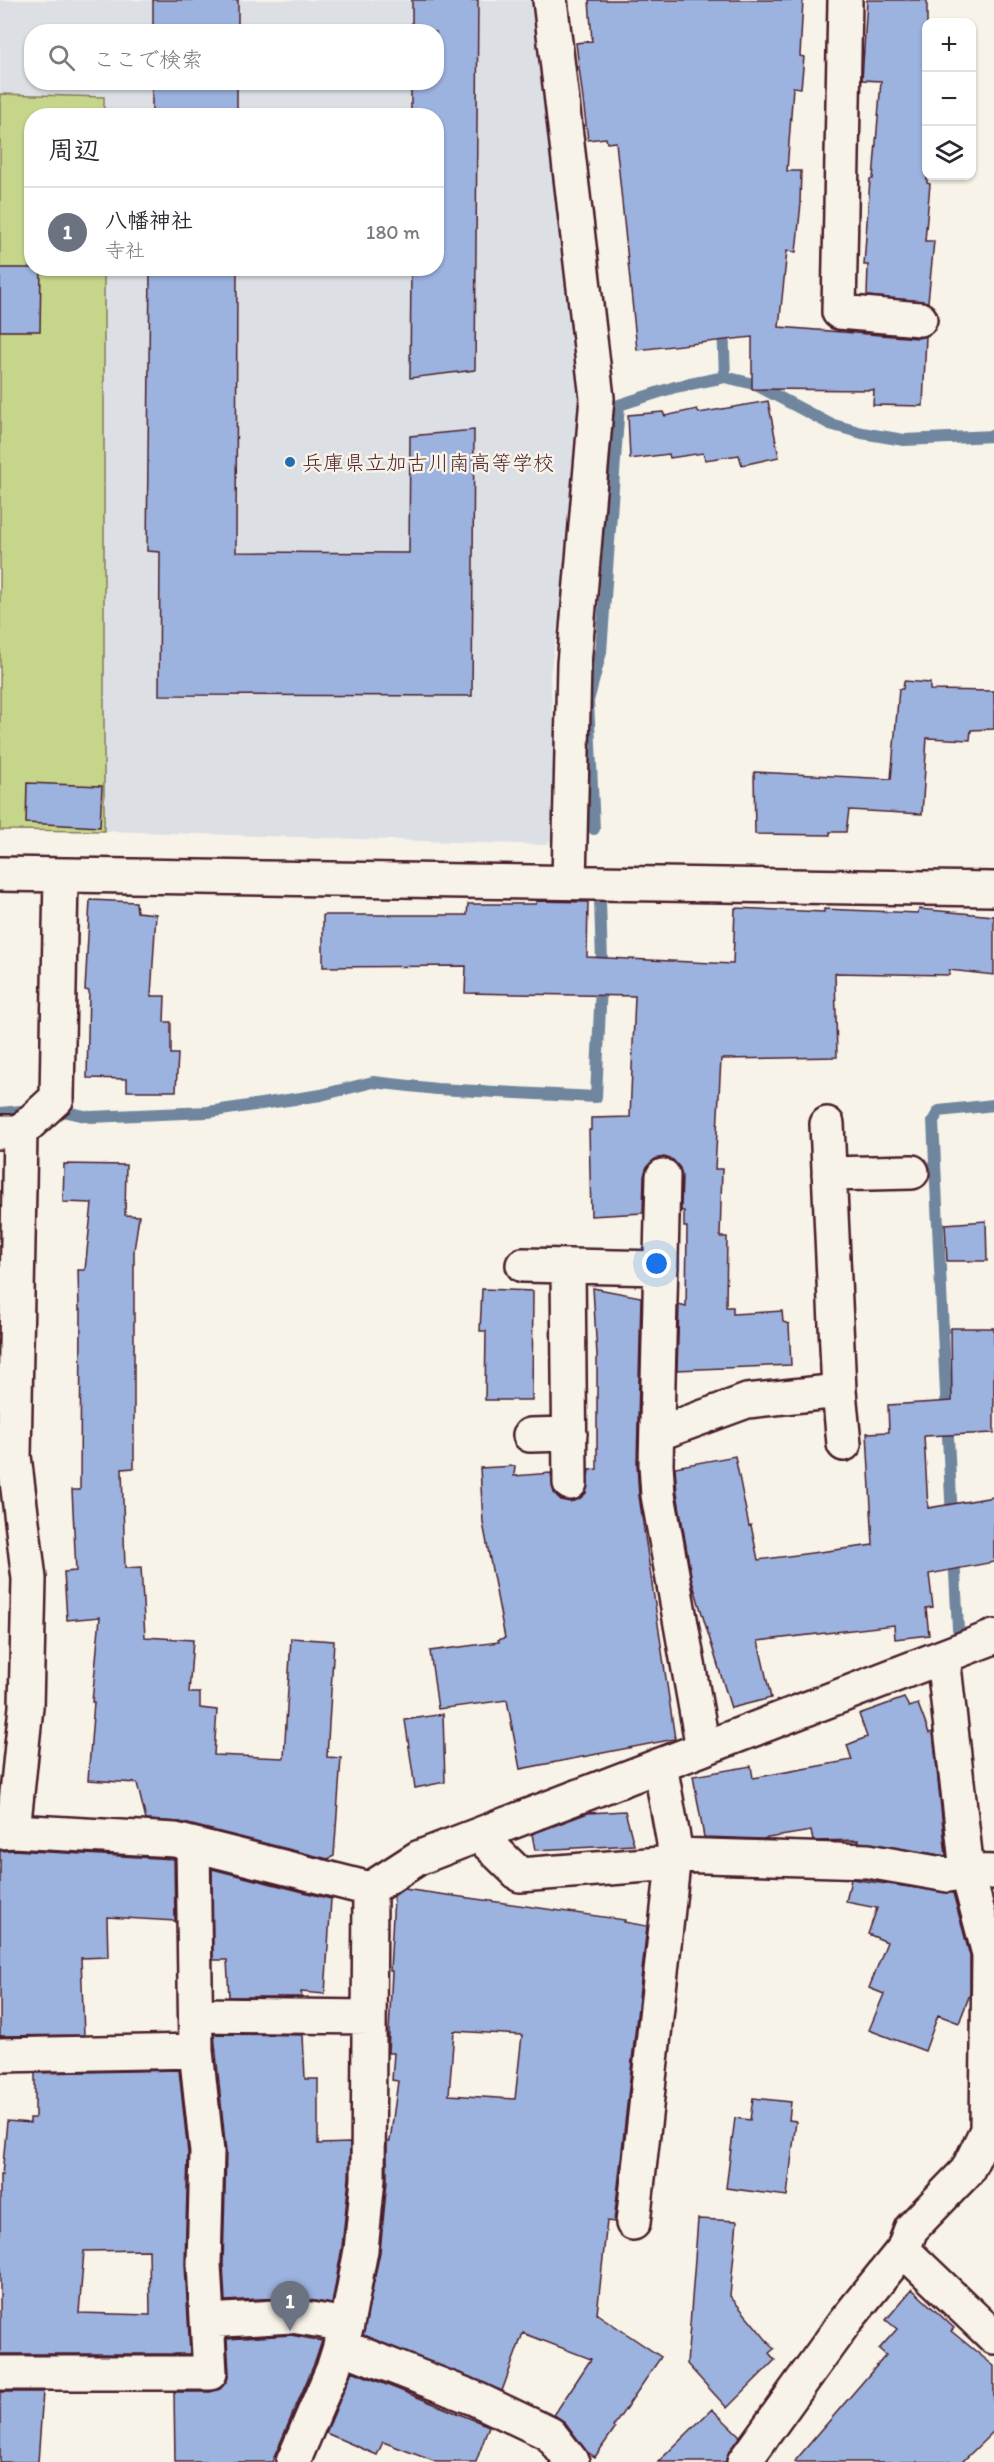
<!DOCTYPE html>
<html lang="ja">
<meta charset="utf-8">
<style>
:root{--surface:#fff;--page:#f7f7f7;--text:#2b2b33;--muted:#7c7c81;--line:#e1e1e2;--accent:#db2777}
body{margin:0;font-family:Itim,"Klee One",sans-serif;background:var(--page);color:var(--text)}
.controls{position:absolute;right:18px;top:18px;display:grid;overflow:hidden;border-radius:12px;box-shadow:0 2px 4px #0004}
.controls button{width:54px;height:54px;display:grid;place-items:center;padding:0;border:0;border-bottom:2px solid var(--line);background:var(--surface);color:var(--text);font:30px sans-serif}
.you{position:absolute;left:657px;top:1264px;width:21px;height:21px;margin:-15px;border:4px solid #fff;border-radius:50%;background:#1a73e8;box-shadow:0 0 0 9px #1a73e833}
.badge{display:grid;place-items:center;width:39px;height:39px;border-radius:50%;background:var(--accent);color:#fff;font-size:20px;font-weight:700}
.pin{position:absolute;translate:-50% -50px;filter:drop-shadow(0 2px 3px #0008)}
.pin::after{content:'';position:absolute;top:32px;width:21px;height:18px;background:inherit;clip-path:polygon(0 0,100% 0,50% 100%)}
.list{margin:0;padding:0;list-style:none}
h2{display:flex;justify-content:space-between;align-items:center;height:78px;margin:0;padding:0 24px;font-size:26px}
h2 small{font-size:20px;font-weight:400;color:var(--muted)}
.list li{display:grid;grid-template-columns:39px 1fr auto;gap:18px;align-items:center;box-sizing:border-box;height:90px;padding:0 24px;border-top:2px solid var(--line)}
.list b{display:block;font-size:22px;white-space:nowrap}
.list p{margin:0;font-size:20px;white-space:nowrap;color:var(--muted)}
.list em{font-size:20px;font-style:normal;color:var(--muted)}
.icon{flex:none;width:33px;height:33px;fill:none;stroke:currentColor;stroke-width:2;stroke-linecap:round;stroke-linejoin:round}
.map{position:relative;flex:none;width:994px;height:2462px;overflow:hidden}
.search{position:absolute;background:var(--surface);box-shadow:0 2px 4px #0004;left:24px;top:24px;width:420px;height:66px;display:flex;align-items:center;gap:15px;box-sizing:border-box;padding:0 21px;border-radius:24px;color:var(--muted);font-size:22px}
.panel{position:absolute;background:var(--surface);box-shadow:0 2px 4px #0004;left:24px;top:108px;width:420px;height:168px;border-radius:24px}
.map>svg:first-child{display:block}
.built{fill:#dce0e5;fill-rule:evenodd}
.green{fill:#c5d68b;stroke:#887a5b;stroke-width:1.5}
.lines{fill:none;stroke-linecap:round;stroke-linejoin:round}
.stream{stroke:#70869e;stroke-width:12}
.building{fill:#9cb2df;stroke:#4a1f2b;stroke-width:1.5;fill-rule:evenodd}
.minor-casing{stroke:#4a1f2b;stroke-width:38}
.minor{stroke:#f7f3e8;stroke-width:33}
.poi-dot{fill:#1f6fb2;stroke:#f7f3e8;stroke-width:2}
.labels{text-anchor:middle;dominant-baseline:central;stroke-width:5;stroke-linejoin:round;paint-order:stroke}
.poi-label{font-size:21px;fill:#4a1f2b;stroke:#f7f3e8;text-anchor:start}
</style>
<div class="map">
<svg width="994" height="2462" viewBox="0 0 994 2462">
<rect width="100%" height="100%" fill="#f7f3e8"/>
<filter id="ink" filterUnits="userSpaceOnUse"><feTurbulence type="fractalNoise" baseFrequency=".0167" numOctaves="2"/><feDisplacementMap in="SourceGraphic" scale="12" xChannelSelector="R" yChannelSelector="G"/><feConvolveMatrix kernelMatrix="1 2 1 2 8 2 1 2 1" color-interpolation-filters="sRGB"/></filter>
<g filter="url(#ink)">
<!-- built -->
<path class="built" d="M 0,0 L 537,0 L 584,416 L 576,507 L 550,675 L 561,832 L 545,845 L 104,831 L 0,830 ZM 32,32 L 436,32 L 436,82 L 32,82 ZM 32,116 L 436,116 L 436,268 L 32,268 Z"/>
<!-- green -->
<path class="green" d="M 0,94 L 104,97 L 104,115 L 32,116 L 32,268 L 104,269 L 104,831 L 0,830 Z"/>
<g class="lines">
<!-- stream -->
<path class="stream" d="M 723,324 L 725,377
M 594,829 L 588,701 L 601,652 L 619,405 L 675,387 L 725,377 L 754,384 L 830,424 L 862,433 L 904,440 L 994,436
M 52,1109 L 90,1117 L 208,1112 L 321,1095 L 373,1082 L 437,1089 L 596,1097 L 602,962 L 600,901
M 0,1113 L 32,1110
M 952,1520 L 933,1121 L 939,1111 L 994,1105
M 954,1555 L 958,1629"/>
</g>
<!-- building -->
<path class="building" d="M 153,0 L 238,0 L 238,32 L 153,32 Z
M 412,0 L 478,0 L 475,370 L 410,378 L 411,268 L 436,268 L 436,116 L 411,116 L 411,82 L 436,82 L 436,32 L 412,32 Z
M 589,0 L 803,0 L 800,56 L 804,57 L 801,88 L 793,87 L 787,171 L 801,171 L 800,203 L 801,203 L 796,252 L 787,251 L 779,327 L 918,338 L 926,336 L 923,406 L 873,405 L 874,390 L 752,389 L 752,337 L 637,350 L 616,142 L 607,143 L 606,138 L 588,140 L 576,43 L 592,41 Z
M 867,0 L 927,0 L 927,183 L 930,184 L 925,241 L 934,241 L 928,302 L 867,296 L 868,265 L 864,265 L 870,179 L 873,179 L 881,81 L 862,80 Z
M 152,82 L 237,82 L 237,116 L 152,116 Z
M 0,268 L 41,268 L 40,331 L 0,331 Z
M 150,268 L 237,268 L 236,552 L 409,553 L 410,436 L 474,430 L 472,696 L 159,695 L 160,552 L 147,551 Z
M 768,401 L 779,457 L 742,465 L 739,455 L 705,460 L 703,453 L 670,458 L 669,454 L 630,459 L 628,415 L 663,412 L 665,416 L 697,409 L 699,413 Z
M 904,681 L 930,683 L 930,690 L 994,691 L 994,729 L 971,730 L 970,740 L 927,738 L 922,814 L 849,810 L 846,832 L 830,832 L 830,835 L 755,834 L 754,772 L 891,779 L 899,689 L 903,689 Z
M 27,783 L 102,786 L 100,827 L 26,823 Z
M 90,900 L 136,902 L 137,912 L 156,914 L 151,996 L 165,996 L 164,1022 L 171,1022 L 171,1054 L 178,1054 L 176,1091 L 127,1091 L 127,1079 L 87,1078 L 89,991 L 85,990 Z
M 536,901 L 588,902 L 587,957 L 733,964 L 735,908 L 824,912 L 824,909 L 918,913 L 919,909 L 994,916 L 994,975 L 949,970 L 949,975 L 835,973 L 837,1057 L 721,1059 L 715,1169 L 722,1169 L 720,1237 L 727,1237 L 726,1307 L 733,1307 L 733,1314 L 782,1311 L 783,1322 L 789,1324 L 791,1365 L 677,1370 L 679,1305 L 686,1307 L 687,1227 L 684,1227 L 684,1211 L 681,1211 L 682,1176 L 680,1168 L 673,1160 L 664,1157 L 655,1159 L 647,1167 L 644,1176 L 643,1213 L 591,1216 L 589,1130 L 591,1130 L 591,1118 L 630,1117 L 635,996 L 465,993 L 466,966 L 323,967 L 323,915 L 467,915 L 468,904 L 536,904 Z
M 64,1164 L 126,1165 L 125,1215 L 139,1216 L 134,1251 L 134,1468 L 122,1469 L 125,1568 L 141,1567 L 145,1637 L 193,1640 L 189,1693 L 200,1693 L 200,1708 L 217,1710 L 214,1755 L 284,1758 L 291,1638 L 334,1641 L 327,1757 L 341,1758 L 334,1856 L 328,1859 L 180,1822 L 146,1820 L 137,1783 L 88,1780 L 94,1702 L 92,1702 L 100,1617 L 67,1620 L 64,1572 L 76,1571 L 72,1490 L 80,1490 L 81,1310 L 79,1310 L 78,1270 L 85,1270 L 92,1203 L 63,1202 Z
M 986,1221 L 987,1261 L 947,1261 L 945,1224 Z
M 593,1288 L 641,1297 L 637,1464 L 639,1496 L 675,1739 L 520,1769 L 507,1700 L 438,1709 L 430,1651 L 499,1642 L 498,1640 L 505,1638 L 483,1523 L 480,1468 L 515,1466 L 514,1476 L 551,1473 L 554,1493 L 561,1500 L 570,1502 L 579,1499 L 586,1493 L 589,1470 L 597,1469 L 597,1355 Z
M 482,1289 L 533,1291 L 532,1400 L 485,1400 L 486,1331 L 480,1331 Z
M 951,1328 L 994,1328 L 994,1433 L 924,1436 L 928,1508 L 994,1497 L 994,1562 L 929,1574 L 933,1607 L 926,1608 L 929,1635 L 895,1639 L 894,1625 L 758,1641 L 771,1698 L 731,1708 L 692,1581 L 677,1493 L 675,1467 L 735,1456 L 749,1526 L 751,1525 L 758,1560 L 873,1545 L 867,1433 L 889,1432 L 888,1405 L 952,1401 Z
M 904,1698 L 909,1707 L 918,1704 L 929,1733 L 933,1732 L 946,1856 L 858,1842 L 859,1840 L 813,1841 L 811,1831 L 762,1839 L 704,1837 L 693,1776 L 751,1766 L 753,1778 L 852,1760 L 847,1745 L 867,1737 L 859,1714 Z
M 443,1714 L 445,1782 L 415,1788 L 405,1720 Z
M 625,1811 L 634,1845 L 535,1850 L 532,1834 L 588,1813 Z
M 13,1850 L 174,1859 L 175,1921 L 107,1917 L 108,1957 L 81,1958 L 84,2035 L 0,2036 L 0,1851 Z
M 212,1869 L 331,1899 L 325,1994 L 301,1992 L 302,1997 L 229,1997 L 227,1960 L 213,1960 Z
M 851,1879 L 953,1893 L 970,1956 L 970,1994 L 959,2023 L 938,2015 L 925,2051 L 869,2030 L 884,1994 L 869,1988 L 887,1942 L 868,1934 L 877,1908 L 846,1902 Z
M 404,1889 L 625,1920 L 624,1922 L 647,1926 L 614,2222 L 607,2221 L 597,2314 L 661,2357 L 613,2427 L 615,2428 L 595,2457 L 587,2452 L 565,2422 L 554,2415 L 591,2359 L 523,2333 L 502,2391 L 363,2335 L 380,2252 L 387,2181 L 387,2142 L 390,2141 L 398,2081 L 392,2080 L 394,2053 L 388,2053 L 392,1971 L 390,1971 L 394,1896 ZM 454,2031 L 522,2035 L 515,2099 L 449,2095 Z
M 214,2034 L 303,2035 L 305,2079 L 318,2079 L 318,2144 L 350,2143 L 349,2178 L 342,2247 L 332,2304 L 291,2297 L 225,2301 L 223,2264 L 226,2152 Z
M 179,2070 L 188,2153 L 185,2264 L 190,2354 L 0,2354 L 0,2174 L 2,2175 L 7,2121 L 30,2123 L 30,2118 L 35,2118 L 35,2073 ZM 149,2250 L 150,2315 L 79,2313 L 84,2251 Z
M 753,2098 L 791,2102 L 789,2120 L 796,2121 L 787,2196 L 726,2188 L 735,2118 L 750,2120 Z
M 698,2219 L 737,2221 L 730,2296 L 774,2349 L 769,2353 L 775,2360 L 727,2408 L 687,2364 Z
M 912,2289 L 954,2328 L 951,2331 L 994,2366 L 994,2431 L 962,2462 L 794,2462 L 886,2355 L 879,2349 L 897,2329 L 886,2320 Z
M 291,2335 L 322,2341 L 315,2362 L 272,2462 L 175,2462 L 174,2392 L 210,2392 L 220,2389 L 227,2381 L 229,2373 L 227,2339 Z
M 352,2371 L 489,2426 L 476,2462 L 436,2462 L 383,2442 L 377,2455 L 326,2433 Z
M 0,2392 L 43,2392 L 38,2462 L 0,2462 Z
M 712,2409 L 740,2436 L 729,2451 L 726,2462 L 658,2462 Z"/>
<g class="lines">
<defs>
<path id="minor" d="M 550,0 L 597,398 L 574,664 L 569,882
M 845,0 L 839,312 L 920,319
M 0,874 L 994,889
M 827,1124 L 839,1391 L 844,1444
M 0,1132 L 20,1132 L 57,1098 L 61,875
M 829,1174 L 912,1172
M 663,1176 L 656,1464 L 658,1495 L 703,1748
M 523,1265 L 661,1268
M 568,1266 L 570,1483
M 657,1434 L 747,1401 L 839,1391
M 530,1435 L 570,1434
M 13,1831 L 26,1707 L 29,1579 L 14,1456 L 20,1132
M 0,1832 L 13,1831 L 175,1840 L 370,1889
M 479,1835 L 520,1875 L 673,1863
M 674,1855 L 868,1861 L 948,1875 L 967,1871 L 994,1872
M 196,2015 L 369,2017
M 0,2055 L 196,2051
M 633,2223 L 674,1855 L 674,1843 L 660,1765
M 903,2250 L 911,2229 L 967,2171 L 987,2130 L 989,1954 L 967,1871 L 943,1657
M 208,2321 L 292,2316 L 347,2325
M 340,2346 L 474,2398 L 550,2434 L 572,2462
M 0,2373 L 210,2373 L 204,2264 L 207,2152 L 196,2051 L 193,1845
M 293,2462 L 333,2369 L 347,2325 L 361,2250 L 368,2179 L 370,1889 L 418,1858 L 994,1637
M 744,2462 L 844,2323 L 903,2250 L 994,2337"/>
</defs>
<!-- minor casing -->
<use href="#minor" class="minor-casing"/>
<!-- minor -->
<use href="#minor" class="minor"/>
</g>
</g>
<!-- markers -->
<circle class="poi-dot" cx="290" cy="462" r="6"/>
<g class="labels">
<!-- poi labels -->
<g class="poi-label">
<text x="302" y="462">兵庫県立加古川南高等学校</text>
</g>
</g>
</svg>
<div class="controls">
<button>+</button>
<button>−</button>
<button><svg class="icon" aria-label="layers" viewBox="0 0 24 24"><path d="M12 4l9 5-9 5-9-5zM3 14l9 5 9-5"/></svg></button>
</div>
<div class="you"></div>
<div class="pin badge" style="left:290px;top:2331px;background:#6b7280">1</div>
<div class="search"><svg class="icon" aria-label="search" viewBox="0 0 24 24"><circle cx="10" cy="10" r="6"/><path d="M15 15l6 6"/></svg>ここで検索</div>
<section class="panel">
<h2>周辺<small></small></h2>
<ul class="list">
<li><span class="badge" style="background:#6b7280">1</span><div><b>八幡神社</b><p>寺社</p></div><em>180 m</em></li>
</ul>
</section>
</div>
